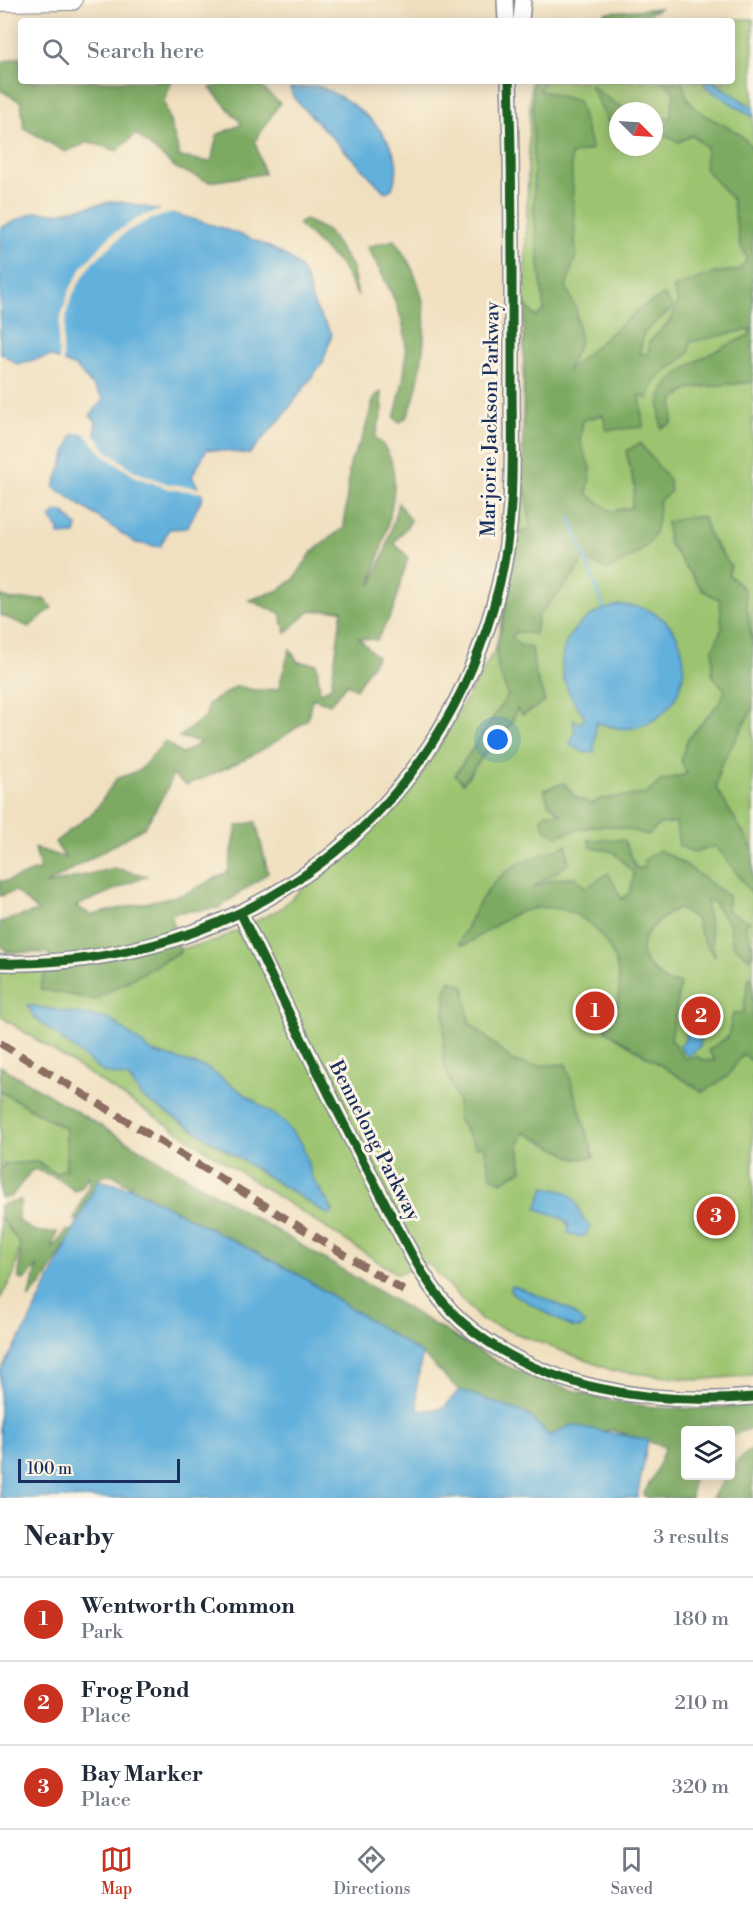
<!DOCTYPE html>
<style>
:root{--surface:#fff;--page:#f2f2f3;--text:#1f2937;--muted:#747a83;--line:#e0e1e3;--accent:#c8321e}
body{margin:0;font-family:"Libre Bodoni",serif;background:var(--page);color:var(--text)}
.controls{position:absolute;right:18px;bottom:18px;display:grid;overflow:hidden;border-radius:6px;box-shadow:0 3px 15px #0003}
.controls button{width:54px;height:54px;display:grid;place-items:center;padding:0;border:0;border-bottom:2px solid var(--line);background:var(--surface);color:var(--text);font:30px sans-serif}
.compass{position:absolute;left:609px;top:102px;width:54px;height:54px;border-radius:50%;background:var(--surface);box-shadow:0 3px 15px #0003;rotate:114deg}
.scale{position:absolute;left:18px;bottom:15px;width:162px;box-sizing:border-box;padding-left:6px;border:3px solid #1b2f5e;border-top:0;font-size:16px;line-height:21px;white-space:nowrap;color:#1b2f5e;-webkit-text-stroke:4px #fcf5e5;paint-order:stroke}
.you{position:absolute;left:498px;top:740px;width:21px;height:21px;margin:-15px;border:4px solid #fff;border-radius:50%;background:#1a73e8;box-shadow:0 0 0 9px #1a73e833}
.badge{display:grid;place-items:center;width:39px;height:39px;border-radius:50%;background:var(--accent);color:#fff;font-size:20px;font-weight:700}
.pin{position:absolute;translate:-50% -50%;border:3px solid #fff;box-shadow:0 2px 6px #0006}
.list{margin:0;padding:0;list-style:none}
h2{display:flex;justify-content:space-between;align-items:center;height:78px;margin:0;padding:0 24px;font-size:26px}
h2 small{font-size:20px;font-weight:400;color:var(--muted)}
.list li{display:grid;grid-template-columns:39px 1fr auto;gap:18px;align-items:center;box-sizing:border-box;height:84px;padding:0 24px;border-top:2px solid var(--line)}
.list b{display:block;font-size:22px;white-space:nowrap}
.list p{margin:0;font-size:20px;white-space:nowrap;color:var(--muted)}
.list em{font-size:20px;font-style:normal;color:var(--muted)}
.icon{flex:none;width:33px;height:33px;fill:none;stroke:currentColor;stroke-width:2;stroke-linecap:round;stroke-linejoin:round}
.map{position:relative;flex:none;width:753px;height:1498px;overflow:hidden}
.search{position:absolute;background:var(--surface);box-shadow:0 3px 15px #0003;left:18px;right:18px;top:18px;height:66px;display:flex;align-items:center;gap:15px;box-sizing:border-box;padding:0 21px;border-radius:6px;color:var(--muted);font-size:22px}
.sheet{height:330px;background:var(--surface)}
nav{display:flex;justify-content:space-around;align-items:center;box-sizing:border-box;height:84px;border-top:2px solid var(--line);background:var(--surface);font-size:16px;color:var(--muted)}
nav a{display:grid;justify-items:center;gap:3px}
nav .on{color:var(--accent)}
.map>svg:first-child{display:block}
.green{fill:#9cc46f;stroke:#5c7a66;stroke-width:1.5;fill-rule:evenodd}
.forest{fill:#7daa62;stroke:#4c6c60;stroke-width:1.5}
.water{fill:#62b0dc;stroke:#3e709d;stroke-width:1.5}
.pier{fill:#f0e0c0}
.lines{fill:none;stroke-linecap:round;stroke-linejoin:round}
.stream{stroke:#62b0dc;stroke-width:3}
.minor-casing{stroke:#86888f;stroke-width:18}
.major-casing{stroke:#86888f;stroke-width:22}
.minor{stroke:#fff;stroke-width:15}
.major{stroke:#fff;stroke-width:20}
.quiet{stroke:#8d6e63;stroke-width:8;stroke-dasharray:15 8;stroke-linecap:butt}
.cycleway-casing{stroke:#fcf5e5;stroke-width:13}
.cycleway{stroke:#1b5e20;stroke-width:9}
.labels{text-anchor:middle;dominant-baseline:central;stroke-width:6;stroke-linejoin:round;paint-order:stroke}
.street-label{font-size:20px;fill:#1b2f5e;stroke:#fcf5e5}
</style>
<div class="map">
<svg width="753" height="1498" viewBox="0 0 753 1498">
<rect width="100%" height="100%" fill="#fcf5e5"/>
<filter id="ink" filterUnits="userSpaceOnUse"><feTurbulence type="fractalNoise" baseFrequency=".0167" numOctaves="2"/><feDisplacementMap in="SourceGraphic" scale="12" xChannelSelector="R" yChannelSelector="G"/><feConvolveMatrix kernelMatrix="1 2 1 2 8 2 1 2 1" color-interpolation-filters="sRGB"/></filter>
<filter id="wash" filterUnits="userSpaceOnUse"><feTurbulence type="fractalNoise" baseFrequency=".008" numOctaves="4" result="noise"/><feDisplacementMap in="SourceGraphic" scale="24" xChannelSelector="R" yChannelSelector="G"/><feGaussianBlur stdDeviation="1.35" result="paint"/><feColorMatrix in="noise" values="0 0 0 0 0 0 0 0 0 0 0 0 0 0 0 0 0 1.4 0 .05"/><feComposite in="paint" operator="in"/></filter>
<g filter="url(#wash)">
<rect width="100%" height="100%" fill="#f0e0c0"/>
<!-- green -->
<path class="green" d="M 753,19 L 753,1375 L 697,1380 L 614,1371 L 481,1320 L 428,1263 L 397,1274 L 0,1016 L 0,968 L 88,970 L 216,941 L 280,909 L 415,786 L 496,648 L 519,534 L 523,477 L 524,303 L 531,81 L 732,81 L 732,21 L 671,21 ZM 618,111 L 654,111 L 654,147 L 618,147 ZM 693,517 L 703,518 L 711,539 L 731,566 L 728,574 L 744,589 L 748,622 Z
M 0,1091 L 66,1129 L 66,1169 L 56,1173 L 37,1162 L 6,1164 L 0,1171 Z
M 0,1217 L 20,1244 L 14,1274 L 0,1299 Z"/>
<!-- forest -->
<path class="forest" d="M 661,8 L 632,21 L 592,21 L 607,12 Z
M 21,57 L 21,81 L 172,81 L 164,101 L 180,157 L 211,162 L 217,135 L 242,124 L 210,88 L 232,81 L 254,81 L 280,103 L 255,141 L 264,174 L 209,182 L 176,168 L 136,134 L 117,151 L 89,142 L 65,152 L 24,128 L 21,102 L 0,90 L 1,62 Z
M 533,81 L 545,81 L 539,90 L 578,101 L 592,149 L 571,155 L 576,256 L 566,287 L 576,309 L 580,342 L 567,371 L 639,309 L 664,295 L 673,307 L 644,333 L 639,354 L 649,354 L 649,342 L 669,322 L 678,303 L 673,288 L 714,273 L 739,270 L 747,259 L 740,244 L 732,199 L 705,169 L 706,147 L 692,135 L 679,142 L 654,131 L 654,115 L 670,119 L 674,93 L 664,81 L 682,81 C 684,87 685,94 688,99 C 704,125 740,122 753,151 L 753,382 L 691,388 L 674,399 L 672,423 L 661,428 C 661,420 658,408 660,400 C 668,368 722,349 749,335 L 751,329 L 690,342 L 689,353 L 655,380 L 648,399 L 640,395 L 643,427 L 607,430 L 603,415 L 583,420 L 580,441 L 591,470 L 587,494 L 611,511 L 631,508 L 635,487 L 626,451 L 640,443 L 669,480 L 671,491 L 659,501 C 658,549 646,547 608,570 L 583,559 L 573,577 L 538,616 L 535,634 L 516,632 L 512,637 L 519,645 L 532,648 L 535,672 L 545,702 L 523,715 L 517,709 L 510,726 L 493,742 L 463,783 L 455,775 L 508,695 L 498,669 L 496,648 L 508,601 L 519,534 L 531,528 L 523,477 L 524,303 L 536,317 L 544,310 L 534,214 Z
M 590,85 L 617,105 L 639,111 L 618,111 L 618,131 L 611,128 Z
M 305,220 L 328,231 L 352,267 L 358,296 L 340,264 L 298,224 Z
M 394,240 C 408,259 417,275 422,298 C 429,327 420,385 409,413 C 408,417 404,419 400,422 L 394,418 C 417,337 406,318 367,247 Z
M 381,392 L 383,409 L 375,438 C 416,467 379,547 371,586 L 386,549 L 398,503 L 411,521 L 394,543 L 408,557 L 393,611 L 377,640 L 359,638 L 377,657 L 356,689 L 347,684 L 330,704 L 312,698 L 308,719 C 270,749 231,767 186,785 L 172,775 L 168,788 L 145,827 L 45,885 L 114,868 L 147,876 L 76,906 L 91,915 L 185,894 L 228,872 L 237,826 L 256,822 L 268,873 L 219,908 L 171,913 L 180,952 L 94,1000 L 40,989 L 50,953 L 7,952 L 0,944 L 0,922 L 38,911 L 15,891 L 0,896 L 0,881 L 7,881 L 40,869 L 35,848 L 65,858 L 55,842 L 95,811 L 116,779 L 140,770 L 165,741 L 182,754 L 201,742 L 179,737 L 206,716 L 208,704 L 237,686 L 255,690 L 278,689 L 290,649 L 298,662 L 317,664 L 320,693 L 331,687 L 342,610 L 310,611 L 286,633 L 280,613 L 249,600 L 279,590 L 294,579 L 312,552 L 344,527 L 350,463 L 364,434 L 374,397 Z
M 688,517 L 703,517 L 711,539 L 731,566 L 728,574 L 744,589 L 753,648 L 753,708 L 720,767 L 716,788 L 753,849 L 753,895 L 716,846 L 693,852 L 679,846 L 676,823 L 660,824 L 648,835 C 606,822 598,823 556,836 L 545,829 L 541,818 L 547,813 L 561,814 L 549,804 L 544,790 L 564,783 L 575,797 L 592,804 L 600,799 L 646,794 L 661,781 L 687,774 L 681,761 L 687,740 L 720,702 L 725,690 L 712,675 L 713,649 L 722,628 L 720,600 L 702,590 L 668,542 L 667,522 Z
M 0,595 L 11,600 L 44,599 L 52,608 L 29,627 L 0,615 Z
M 588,840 L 624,840 L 636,868 L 645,868 L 643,861 L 659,850 L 680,861 L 728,896 L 728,912 L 749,921 L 745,926 L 753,949 L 750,959 L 732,944 L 730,925 L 713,902 L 706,901 L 715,957 L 703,940 L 696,919 L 677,908 C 660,919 633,937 645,961 C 650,968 660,976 666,982 L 680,983 L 671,1040 L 685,1059 L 696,1056 L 703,1060 L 715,1061 L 708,1050 L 728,1037 L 733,1013 L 743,1013 L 749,977 L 753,981 L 753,1062 L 743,1054 L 727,1077 L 703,1092 L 605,1030 C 642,980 602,901 537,908 C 509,911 488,933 464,945 L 459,944 C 472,915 486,882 515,866 C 531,857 550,852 567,845 L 568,864 L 532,888 L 552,880 L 575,877 L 586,888 L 608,873 L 622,899 L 630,892 L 634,874 L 614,852 L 591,847 Z
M 450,980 L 464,986 L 469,1022 L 513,1061 L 534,1066 L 566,1064 L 594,1157 L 576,1159 L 524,1132 L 519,1145 L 522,1170 L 501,1182 L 491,1176 L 484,1146 L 476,1147 L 458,1119 L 458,1103 L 443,1061 L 445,992 Z
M 0,1066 L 499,1363 C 581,1398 663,1420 753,1403 L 753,1428 L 731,1435 L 730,1430 L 709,1430 L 707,1427 L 686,1430 L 686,1476 L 693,1476 L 691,1498 L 649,1498 L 643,1495 L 656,1471 L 665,1447 L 612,1430 L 550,1436 L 527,1414 L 459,1390 L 422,1354 L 299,1275 L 134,1189 L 112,1174 L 98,1178 L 83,1218 L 74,1220 L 90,1182 L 88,1175 L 83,1186 L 75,1191 L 57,1178 L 35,1169 L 30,1172 L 11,1197 L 0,1198 L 0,1171 L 5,1164 L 37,1162 L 56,1173 L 66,1169 L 66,1129 L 0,1091 Z
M 21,1200 L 17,1219 C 31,1231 38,1234 57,1232 L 51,1249 L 67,1231 L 75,1230 L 42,1284 L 28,1299 L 38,1266 L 24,1280 L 19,1279 L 20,1244 L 0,1217 L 0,1205 Z
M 753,1448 L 753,1498 L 712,1498 L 727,1476 L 730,1476 L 736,1462 Z"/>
<!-- water -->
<path class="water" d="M 703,81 L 713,81 L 753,108 L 753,117 L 707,88 Z
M 318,86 C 350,99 383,123 395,157 C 399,167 395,179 392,189 L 385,192 L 294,98 L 290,88 Z
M 115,201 C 157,207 273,237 300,268 C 308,279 309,290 313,302 C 317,313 326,324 332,334 L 323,362 L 283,416 L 249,454 L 207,449 L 192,476 L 203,496 L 187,528 L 169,529 L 160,547 L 136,543 L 54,487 L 73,434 L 95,435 L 96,421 L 90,416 L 104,399 L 77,368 L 51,356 L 17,364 L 0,352 L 0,228 L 35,212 L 57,213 Z
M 56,511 L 63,512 L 77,526 L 75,534 L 59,535 L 59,529 L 50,518 Z
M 620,605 C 632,606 645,607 656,614 C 703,643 687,719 632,728 C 619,730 608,726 596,722 L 594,752 L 586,753 L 570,745 L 575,731 L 573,719 L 580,724 L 585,716 C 544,671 559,617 620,605 Z
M 27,1005 L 110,1019 L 152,1052 L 207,1068 L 283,1121 L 302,1144 L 312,1177 L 333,1211 L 329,1215 L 143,1098 L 129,1078 L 103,1072 L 34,1017 Z
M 707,1015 L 706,1031 L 701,1035 L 700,1046 L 688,1056 L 679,1046 L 685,1041 C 685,1029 695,1018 707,1015 Z
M 98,1180 L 134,1189 L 299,1275 L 422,1354 L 416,1391 L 419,1411 L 444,1408 L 459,1390 L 527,1414 L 550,1436 L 571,1425 L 648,1440 L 637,1498 L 0,1498 L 0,1371 L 24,1332 Z
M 545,1187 C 553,1190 562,1189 569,1194 C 581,1203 577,1218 590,1226 L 586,1235 L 579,1237 L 568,1233 L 569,1225 L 562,1218 L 536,1208 Z
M 512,1286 C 517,1286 558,1304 566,1308 C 573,1312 579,1319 585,1324 L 581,1328 L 571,1327 L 515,1295 L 510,1291 Z"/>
<!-- pier -->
<path class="pier" d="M 164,209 L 174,212 L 149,220 L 127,231 L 92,263 L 76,288 L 68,307 L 63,338 L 63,365 L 59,363 L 58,337 L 61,316 L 69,291 L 82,267 L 111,235 L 144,215 Z
M 82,431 L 91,431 L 107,451 L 136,472 L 168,484 L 202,488 L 205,493 L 169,489 L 136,477 L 105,456 Z"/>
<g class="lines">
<!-- stream -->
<path class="stream" d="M 570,517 L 604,608"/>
</g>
</g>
<g filter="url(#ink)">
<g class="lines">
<defs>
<path id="minor" d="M 505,0 L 506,21
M 521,21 L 523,0
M 241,914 C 287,1008 331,1103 381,1195 C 404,1239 424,1287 461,1321 C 539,1390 654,1406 753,1397
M 0,963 C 241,968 441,823 499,586 C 516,518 512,448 512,379 C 512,279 513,180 509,81"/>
<path id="major" d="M 0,1 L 72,0"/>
</defs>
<!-- minor casing -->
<use href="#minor" class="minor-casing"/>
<!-- major casing -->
<use href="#major" class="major-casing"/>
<!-- minor -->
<use href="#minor" class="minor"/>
<!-- major -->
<use href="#major" class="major"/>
<!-- quiet -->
<path class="quiet" d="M 0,1043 L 404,1291"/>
<defs>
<path id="cycleway" d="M 241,914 C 287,1008 331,1103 381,1195 C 404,1239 424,1287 461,1321 C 539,1390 654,1406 753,1397
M 0,963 C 241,968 441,823 499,586 C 516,518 512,448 512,379 C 512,279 513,180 509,81"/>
</defs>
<!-- cycleway casing -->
<use href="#cycleway" class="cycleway-casing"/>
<!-- cycleway -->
<use href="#cycleway" class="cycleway"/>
</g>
</g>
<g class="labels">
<!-- street labels -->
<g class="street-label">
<text transform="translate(491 419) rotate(-89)">Marjorie Jackson Parkway</text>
<text transform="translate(374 1141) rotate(63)">Bennelong Parkway</text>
</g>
</g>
</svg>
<div class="controls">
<button><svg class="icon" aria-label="layers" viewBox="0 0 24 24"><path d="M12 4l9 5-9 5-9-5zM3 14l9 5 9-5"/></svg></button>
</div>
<svg class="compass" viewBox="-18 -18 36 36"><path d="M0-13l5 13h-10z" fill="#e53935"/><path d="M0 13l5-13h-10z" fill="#747a83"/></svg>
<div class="scale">100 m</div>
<div class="you"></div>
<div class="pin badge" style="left:595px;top:1011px">1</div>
<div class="pin badge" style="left:701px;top:1016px">2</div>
<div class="pin badge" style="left:716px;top:1216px">3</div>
<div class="search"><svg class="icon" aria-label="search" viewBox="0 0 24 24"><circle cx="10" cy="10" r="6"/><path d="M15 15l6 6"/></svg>Search here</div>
</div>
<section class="sheet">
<h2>Nearby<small>3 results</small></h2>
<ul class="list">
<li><span class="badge">1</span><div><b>Wentworth Common</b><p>Park</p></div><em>180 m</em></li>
<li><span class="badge">2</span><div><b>Frog Pond</b><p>Place</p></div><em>210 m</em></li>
<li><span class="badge">3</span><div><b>Bay Marker</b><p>Place</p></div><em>320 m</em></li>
</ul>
</section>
<nav>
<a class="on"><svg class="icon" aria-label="map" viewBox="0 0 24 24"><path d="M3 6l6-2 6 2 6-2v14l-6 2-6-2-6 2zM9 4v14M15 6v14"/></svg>Map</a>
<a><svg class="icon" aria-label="directions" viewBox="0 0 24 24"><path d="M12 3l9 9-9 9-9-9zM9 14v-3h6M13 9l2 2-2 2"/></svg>Directions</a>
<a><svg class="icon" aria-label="saved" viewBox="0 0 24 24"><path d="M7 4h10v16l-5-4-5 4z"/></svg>Saved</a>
</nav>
